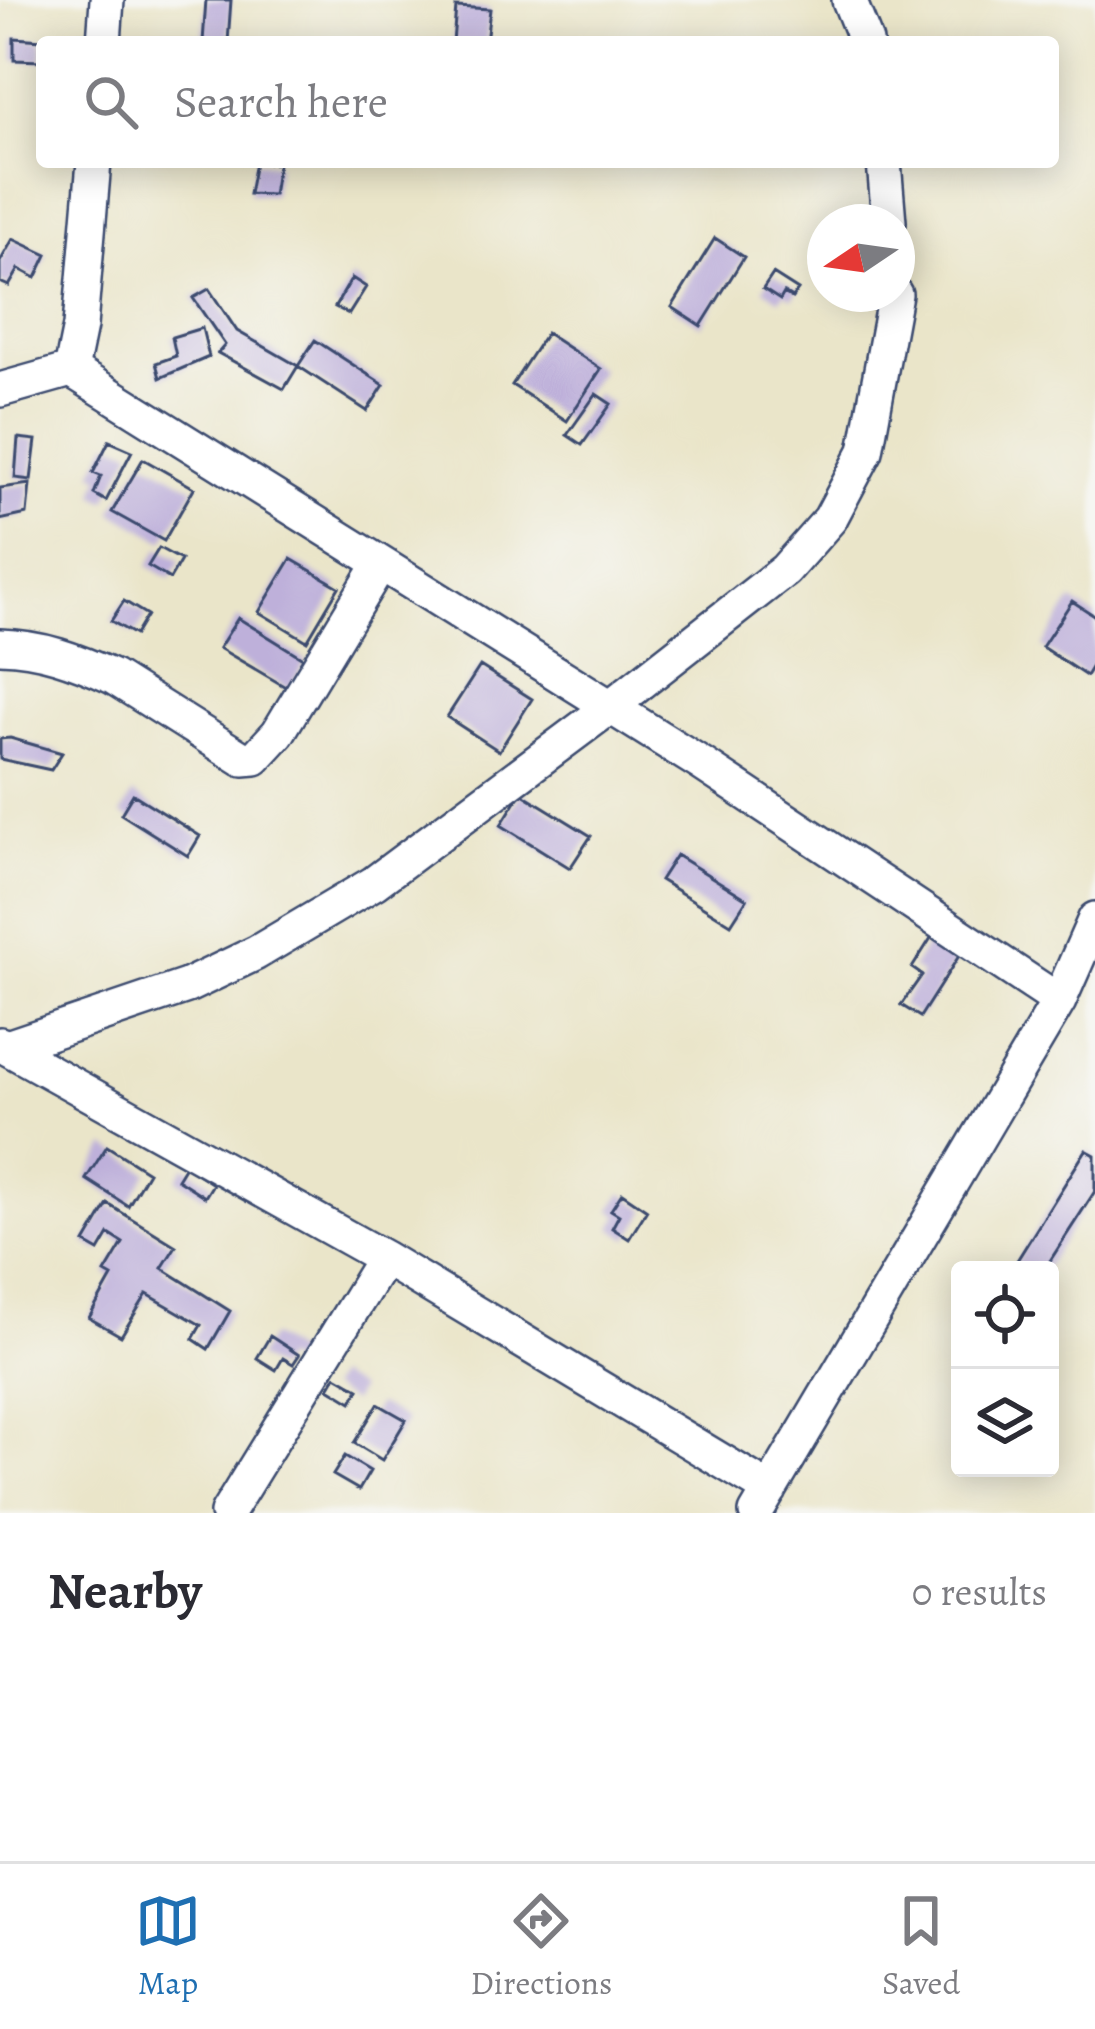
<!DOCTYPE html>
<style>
:root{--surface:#fff;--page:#f7f7f7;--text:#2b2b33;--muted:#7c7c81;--line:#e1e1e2;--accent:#1f6fb2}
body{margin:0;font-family:Alegreya,serif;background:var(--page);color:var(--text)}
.controls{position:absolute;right:36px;bottom:36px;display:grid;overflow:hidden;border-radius:12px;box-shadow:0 6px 30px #0003}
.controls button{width:108px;height:108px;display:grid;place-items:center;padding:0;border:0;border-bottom:3px solid var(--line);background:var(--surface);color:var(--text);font:60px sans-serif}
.compass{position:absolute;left:807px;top:204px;width:108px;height:108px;border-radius:50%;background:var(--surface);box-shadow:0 6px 30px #0003;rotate:257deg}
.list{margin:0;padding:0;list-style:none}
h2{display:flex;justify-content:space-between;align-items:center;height:156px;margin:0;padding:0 48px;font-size:51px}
h2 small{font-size:39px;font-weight:400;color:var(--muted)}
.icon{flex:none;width:66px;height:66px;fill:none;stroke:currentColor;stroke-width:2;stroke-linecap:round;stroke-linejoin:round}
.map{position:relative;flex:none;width:1095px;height:1513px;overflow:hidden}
.search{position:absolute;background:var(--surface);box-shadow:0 6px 30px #0003;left:36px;right:36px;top:36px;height:132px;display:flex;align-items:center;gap:30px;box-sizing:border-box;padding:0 42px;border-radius:12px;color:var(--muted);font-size:45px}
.sheet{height:348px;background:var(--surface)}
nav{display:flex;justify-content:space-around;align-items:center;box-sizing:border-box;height:168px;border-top:3px solid var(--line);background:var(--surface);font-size:33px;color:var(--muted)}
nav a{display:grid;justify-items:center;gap:6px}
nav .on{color:var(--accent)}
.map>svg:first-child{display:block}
.building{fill:#beb0da}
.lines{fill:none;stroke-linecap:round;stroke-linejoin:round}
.street-casing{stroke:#3a4a6e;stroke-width:38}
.street{stroke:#fff;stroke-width:33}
</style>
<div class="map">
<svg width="1095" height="1513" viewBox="0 0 1095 1513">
<rect width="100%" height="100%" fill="#f6f6f2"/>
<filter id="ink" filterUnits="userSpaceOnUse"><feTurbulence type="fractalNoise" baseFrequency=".00833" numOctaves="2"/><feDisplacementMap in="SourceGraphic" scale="24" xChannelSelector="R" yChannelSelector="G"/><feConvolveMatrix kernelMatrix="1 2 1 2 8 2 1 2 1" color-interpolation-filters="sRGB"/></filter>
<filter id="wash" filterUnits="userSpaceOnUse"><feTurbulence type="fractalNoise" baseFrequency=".004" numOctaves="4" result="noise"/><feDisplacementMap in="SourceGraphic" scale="48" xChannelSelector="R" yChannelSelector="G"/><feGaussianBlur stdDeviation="2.7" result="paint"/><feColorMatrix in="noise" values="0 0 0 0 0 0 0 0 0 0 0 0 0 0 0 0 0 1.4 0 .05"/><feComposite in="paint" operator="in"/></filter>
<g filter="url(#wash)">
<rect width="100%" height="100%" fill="#eae5c9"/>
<g id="blocks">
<!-- building -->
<path class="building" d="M 206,0 L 231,0 L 228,42 L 203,42 Z
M 456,7 L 490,9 L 486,42 L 453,42 Z
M 14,38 L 42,40 L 42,61 L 14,60 Z
M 255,162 L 278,164 L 273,195 L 249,194 Z
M 715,238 L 744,257 L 701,326 L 672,307 Z
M 13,239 L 47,255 L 36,278 L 19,269 L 9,286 L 0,282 L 0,262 Z
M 773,274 L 798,290 L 792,298 L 784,293 L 780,300 L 763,289 Z
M 352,278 L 366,287 L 349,314 L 335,307 Z
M 209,289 L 237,331 L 298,366 L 315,340 L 384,385 L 367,411 L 298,366 L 284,389 L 218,353 L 225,345 L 193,298 Z
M 202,328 L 209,357 L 160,378 L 156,363 L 176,356 L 172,337 Z
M 546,333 L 601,369 L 567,421 L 512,385 Z
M 596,394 L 611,404 L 582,445 L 567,435 Z
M 18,438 L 36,440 L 31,480 L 15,478 Z
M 109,441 L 132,451 L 106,501 L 94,494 L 101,476 L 93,473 Z
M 143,459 L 194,488 L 164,541 L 112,512 Z
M 30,484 L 27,514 L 0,520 L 0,488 Z
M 159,548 L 181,560 L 170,579 L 148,566 Z
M 291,559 L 339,587 L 307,641 L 259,612 Z
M 124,601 L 147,615 L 135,635 L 111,621 Z
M 1072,601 L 1095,616 L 1095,661 L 1086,676 L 1042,647 Z
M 238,618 L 306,660 L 289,689 L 219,648 Z
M 480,666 L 532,699 L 499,751 L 447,717 Z
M 10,738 L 62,753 L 51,770 L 0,759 L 0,739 Z
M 521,793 L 591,836 L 570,868 L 501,825 Z
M 133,794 L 200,836 L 188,856 L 121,814 Z
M 676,855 L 747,899 L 731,924 L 660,880 Z
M 936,930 L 964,948 L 920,1017 L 901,1005 L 922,975 L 912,968 Z
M 107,1146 L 148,1172 L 128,1206 L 86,1179 Z
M 1086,1150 L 1095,1155 L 1095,1191 L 1044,1270 L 1011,1270 Z
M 185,1166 L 213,1184 L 205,1197 L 177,1179 Z
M 622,1193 L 647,1210 L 629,1239 L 612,1228 L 619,1215 L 611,1210 Z
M 108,1204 L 176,1246 L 162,1268 L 230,1311 L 208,1349 L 193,1339 L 201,1325 L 147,1294 L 121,1336 L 89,1318 L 112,1277 L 105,1273 L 123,1243 L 109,1234 L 99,1251 L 85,1243 Z
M 270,1336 L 299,1355 L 293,1364 L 283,1358 L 276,1370 L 257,1358 Z
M 336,1376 L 359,1389 L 352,1402 L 329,1388 Z
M 378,1404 L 406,1420 L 382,1460 L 354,1443 Z
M 345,1456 L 370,1471 L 359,1490 L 333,1475 Z"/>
</g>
</g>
<g filter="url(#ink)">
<use href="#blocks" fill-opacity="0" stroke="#3a4a6e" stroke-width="3"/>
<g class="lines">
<defs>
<path id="street" d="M 849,0 L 866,42
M 104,42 L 107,0
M 884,162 L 889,222
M 71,370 L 80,326 L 94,162
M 0,390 L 71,370 L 702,764 L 1059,1001
M 0,646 C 41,647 76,660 113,677 L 243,759 L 255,758 L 278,733 L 379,566
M 0,1044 L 384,1258 L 770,1490
M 10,1046 L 187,986 L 256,953 L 374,883 L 610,707 L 785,570 L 830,519 L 866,451 L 895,294
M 227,1513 L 384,1258
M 756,1513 L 1059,1001 L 1095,919"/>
</defs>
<!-- street casing -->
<use href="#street" class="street-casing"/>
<!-- street -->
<use href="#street" class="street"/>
</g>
</g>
</svg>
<div class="controls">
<button><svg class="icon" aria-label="locate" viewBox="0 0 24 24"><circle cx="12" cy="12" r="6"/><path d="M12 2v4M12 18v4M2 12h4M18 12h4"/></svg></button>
<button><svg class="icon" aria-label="layers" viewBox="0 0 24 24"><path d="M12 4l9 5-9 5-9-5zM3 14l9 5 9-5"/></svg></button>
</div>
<svg class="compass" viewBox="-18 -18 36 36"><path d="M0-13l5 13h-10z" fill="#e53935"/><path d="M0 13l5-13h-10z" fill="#7c7c81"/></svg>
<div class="search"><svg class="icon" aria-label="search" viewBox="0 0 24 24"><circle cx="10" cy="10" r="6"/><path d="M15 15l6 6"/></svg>Search here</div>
</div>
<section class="sheet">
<h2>Nearby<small>0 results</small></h2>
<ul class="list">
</ul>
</section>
<nav>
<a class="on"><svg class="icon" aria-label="map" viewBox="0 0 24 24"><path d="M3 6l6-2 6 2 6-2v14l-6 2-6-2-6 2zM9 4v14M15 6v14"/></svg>Map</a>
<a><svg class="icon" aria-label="directions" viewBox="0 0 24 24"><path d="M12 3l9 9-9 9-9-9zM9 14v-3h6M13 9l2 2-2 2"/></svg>Directions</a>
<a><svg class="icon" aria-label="saved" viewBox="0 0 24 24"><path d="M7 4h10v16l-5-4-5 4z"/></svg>Saved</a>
</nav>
